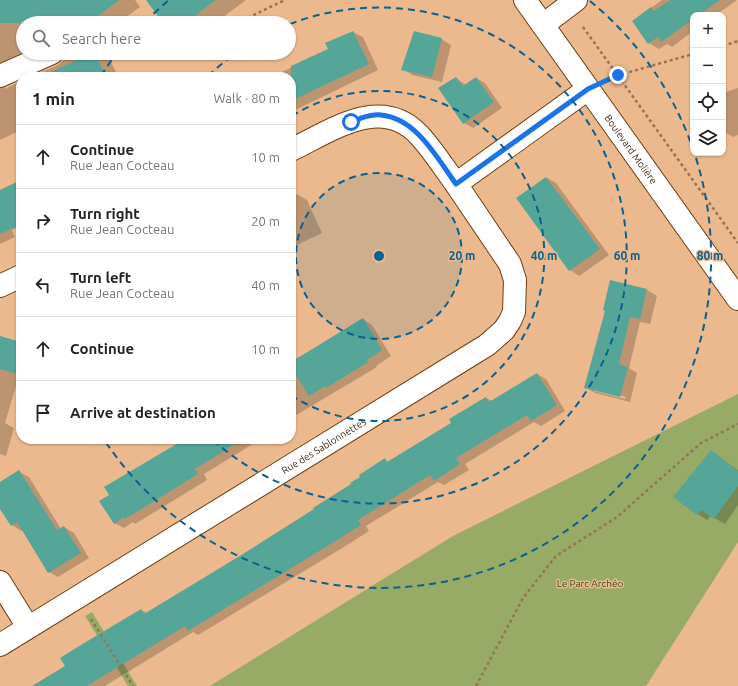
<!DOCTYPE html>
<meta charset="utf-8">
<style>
:root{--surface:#fff;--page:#f2f2f2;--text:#222;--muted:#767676;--line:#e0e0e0}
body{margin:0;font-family:Ubuntu,sans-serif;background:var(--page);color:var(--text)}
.controls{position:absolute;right:12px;top:12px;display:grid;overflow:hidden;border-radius:8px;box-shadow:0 1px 3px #0004}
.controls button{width:36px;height:36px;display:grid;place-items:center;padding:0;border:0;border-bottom:1px solid var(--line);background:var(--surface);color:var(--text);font:20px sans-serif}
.stop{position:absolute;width:12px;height:12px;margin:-9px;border:3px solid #1a73e8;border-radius:50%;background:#fff}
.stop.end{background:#1a73e8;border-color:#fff;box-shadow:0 1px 4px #0008}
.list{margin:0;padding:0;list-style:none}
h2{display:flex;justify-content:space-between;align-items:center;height:52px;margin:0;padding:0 16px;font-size:17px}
h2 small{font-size:13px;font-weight:400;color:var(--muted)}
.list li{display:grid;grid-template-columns:26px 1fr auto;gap:12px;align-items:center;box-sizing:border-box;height:64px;padding:0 16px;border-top:1px solid var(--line)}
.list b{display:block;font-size:15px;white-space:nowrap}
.list p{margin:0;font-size:13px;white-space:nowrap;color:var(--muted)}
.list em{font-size:13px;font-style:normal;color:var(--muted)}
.icon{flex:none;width:22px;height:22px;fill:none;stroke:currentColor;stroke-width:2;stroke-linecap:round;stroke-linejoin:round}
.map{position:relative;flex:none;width:738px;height:686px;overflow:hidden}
.search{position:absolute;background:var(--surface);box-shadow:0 1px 3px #0004;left:16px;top:16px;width:280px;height:44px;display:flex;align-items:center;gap:10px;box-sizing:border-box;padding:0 14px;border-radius:22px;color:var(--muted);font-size:15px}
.panel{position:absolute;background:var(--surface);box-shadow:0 1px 3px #0004;left:16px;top:72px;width:280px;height:372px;border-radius:16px}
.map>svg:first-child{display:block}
.green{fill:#97ab67}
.shadow{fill:#0003;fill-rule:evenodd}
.building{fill:#55a699}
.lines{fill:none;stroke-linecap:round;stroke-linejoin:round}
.minor-casing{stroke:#6b4014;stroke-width:24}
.path{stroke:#967354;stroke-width:2.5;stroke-dasharray:3 3;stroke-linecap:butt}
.minor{stroke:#fff;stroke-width:22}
.route{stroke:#1a73e8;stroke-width:5}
.ring{fill:none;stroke:#096091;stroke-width:2;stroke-dasharray:7 5}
.labels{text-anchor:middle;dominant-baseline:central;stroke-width:3;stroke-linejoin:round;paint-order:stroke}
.street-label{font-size:10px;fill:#3c2917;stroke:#ebb98d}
.park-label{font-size:10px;fill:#3a461a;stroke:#ebb98d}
.centre{fill:#096091;stroke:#ebb98d;stroke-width:2}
.ring-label{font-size:12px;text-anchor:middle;font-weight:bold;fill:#096091;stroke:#ebb98d;stroke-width:3;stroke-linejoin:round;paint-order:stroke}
</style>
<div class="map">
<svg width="738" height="686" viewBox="0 0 738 686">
<rect width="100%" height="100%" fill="#ebb98d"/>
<!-- green -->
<path class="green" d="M 738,394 L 738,542 L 646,686 L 210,686 L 453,536 Z
M 92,612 L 137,686 L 128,686 L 85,616 Z"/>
<!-- shadow -->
<path class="shadow" d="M 0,0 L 135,0 L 140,7 L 118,23 L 23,23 L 23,53 L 59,53 L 4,84 L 5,89 L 21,81 L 21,130 L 0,140 Z
M 149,0 L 246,0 L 215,23 L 164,23 Z
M 662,0 L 737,0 L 716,15 L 693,15 L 693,31 L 672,47 L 667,44 L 659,49 L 649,43 L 633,21 Z
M 353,32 L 363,37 L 378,70 L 291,112 L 291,77 L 271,77 L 329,50 Z
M 441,39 L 451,45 L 442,82 L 412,75 L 403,69 Z
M 65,53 L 107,53 L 118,77 L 31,77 L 58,65 L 63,61 Z
M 456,78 L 466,85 L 476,78 L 485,83 L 502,108 L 473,128 L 464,123 Z
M 738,88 L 738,135 L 733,137 L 723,131 L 723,93 Z
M 547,178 L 556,183 L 609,255 L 579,276 L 570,270 L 518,198 Z
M 21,181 L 21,226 L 12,230 L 15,237 L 0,244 L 0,194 Z
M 297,194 L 307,200 L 322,233 L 295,246 L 291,244 L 291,197 Z
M 647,290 L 657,296 L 650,324 L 640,322 L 629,368 L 637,373 L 630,402 L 595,393 L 585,387 ZM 594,389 L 626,397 L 625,399 L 594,391 Z
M 363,319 L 372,325 L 391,356 L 376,366 L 377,367 L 293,417 L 294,419 L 291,421 L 291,372 L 294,370 L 291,364 Z
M 0,337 L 21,343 L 21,377 L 19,376 L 5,423 L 14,428 L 6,456 L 0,454 Z
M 537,374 L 546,379 L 565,411 L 541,426 L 534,422 L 465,464 L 469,470 L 444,485 L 438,482 L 366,526 L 369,531 L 344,547 L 198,635 L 193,632 L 105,686 L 35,686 L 66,666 L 141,610 L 147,613 L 244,555 L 352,485 L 385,460 L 389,462 L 452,423 L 486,398 L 492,401 Z
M 186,439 L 261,439 L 204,474 L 207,480 L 135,524 L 133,522 L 124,528 L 114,523 Z
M 711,451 L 738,470 L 738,505 L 725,524 L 711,516 L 707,520 L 698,514 Z
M 19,472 L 29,477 L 61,529 L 64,527 L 74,533 L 89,558 L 58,577 L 49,572 L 23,530 L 21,531 L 12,525 L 0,507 L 0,484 Z"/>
<!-- building -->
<path class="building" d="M 0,0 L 119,0 L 89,23 L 0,23 Z
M 146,0 L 216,0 L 185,23 L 163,23 Z
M 670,0 L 720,0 L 699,15 L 693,15 L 693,19 L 661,42 L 658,37 L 648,44 L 632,21 L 651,7 L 654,11 Z
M 353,31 L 369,64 L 291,101 L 291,66 L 328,49 L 325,43 Z
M 414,31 L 442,38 L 432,77 L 401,70 Z
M 92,53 L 95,53 L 106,77 L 40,77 Z
M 456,77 L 463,86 L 476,77 L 494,102 L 463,124 L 438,88 Z
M 546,177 L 600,249 L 569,271 L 516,198 Z
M 21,180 L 21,224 L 0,234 L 0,190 Z
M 610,280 L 647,289 L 640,319 L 630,317 L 619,364 L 628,367 L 620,397 L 584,388 L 605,311 L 603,310 Z
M 363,318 L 382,350 L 367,360 L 368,362 L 326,388 L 325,386 L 309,396 L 291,367 L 291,362 Z
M 0,336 L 21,342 L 21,375 L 0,369 Z
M 537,373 L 557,405 L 531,421 L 527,415 L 456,458 L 460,464 L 434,481 L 430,475 L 358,520 L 361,525 L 334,542 L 188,631 L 185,626 L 87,686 L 32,686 L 65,666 L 60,658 L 76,648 L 141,609 L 144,614 L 243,554 L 314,509 L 313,508 L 351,484 L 350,483 L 360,477 L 359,475 L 385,458 L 387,462 L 451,423 L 449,419 L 486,397 L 489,402 Z
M 185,439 L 243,439 L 195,469 L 198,474 L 125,519 L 124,517 L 114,524 L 99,501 L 109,495 L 104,487 Z
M 711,450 L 738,471 L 738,486 L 714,519 L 701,510 L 697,515 L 673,497 Z
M 19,470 L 57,530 L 64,526 L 81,553 L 48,573 L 17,522 L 11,526 L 0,509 L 0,482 Z"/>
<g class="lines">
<defs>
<g id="minor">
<path id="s1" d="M 525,0 L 738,299"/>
<path d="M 543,25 L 576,0"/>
<path d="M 0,76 L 52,53"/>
<path d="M 291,150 C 331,131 381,94 419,135 C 433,150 444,168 456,184 L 588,89"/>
<path d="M 0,286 L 21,276"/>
<path d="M 0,582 L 28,627"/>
<path id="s2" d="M 0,645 L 487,345 L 504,330 L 510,321 L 514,312 L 515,280 L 510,264 L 456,184"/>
</g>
</defs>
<!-- minor casing -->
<use href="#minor" class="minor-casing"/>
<!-- path -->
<path class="path" d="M 120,23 L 138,18 L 143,23
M 237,23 L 285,0
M 583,27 L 738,243
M 723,46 L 738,41
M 172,53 L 174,53
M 612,77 L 693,54
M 91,619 L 133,686
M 476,686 L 523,598 L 556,556 L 617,517 L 701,443 L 738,424"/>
<!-- minor -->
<use href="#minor" class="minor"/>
</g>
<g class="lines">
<!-- route -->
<path class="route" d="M 351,122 C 361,118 371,114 381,115 C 416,118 437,158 456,184 L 588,89 L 618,75"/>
</g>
<!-- distance rings -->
<circle cx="379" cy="256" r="83" fill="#096091" fill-opacity=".12"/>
<g class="ring">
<circle cx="379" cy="256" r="83"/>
<path d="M292 116A165 165 0 1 1 292 396"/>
<path d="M208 76A248 248 0 0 1 235 54M290 24A248 248 0 1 1 213 440"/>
<path d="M101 76A331 331 0 0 1 116 54M145 22A331 331 0 0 1 168 1M590 1A331 331 0 1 1 105 441"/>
</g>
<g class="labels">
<!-- street labels -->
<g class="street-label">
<text stroke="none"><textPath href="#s1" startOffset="183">Boulevard Molière</textPath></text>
<text stroke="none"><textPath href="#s2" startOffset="380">Rue des Sablonnettes</textPath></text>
</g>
<!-- park labels -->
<g class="park-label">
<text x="590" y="583">Le Parc Archéo</text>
</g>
</g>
<circle cx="379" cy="256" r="6" class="centre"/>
<g class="ring-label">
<text x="462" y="260">20 m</text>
<text x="544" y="260">40 m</text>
<text x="627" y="260">60 m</text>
<text x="710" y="260">80 m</text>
</g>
</svg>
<div class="controls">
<button>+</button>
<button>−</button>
<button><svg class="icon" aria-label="locate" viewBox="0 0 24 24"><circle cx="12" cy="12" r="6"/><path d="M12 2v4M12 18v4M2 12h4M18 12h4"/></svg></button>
<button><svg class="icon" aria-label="layers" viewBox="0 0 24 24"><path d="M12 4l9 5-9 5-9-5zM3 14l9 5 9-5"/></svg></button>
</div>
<div class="stop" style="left:351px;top:122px"></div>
<div class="stop end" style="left:618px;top:75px"></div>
<div class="search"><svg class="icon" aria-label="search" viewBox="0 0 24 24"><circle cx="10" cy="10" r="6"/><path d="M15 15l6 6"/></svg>Search here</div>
<section class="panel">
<h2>1 min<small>Walk · 80 m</small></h2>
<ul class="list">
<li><svg class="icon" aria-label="ahead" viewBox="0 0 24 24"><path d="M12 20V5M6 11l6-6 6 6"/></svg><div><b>Continue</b><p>Rue Jean Cocteau</p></div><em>10 m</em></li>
<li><svg class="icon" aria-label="right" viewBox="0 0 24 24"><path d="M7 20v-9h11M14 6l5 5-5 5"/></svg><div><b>Turn right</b><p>Rue Jean Cocteau</p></div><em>20 m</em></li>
<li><svg class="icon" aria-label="left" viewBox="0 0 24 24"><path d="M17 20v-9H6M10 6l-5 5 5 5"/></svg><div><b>Turn left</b><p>Rue Jean Cocteau</p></div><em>40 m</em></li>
<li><svg class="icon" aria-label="ahead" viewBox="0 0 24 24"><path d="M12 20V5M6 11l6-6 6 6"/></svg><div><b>Continue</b></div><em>10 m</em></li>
<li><svg class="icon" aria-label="arrive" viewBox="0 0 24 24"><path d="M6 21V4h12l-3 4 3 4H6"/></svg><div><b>Arrive at destination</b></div></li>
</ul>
</section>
</div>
